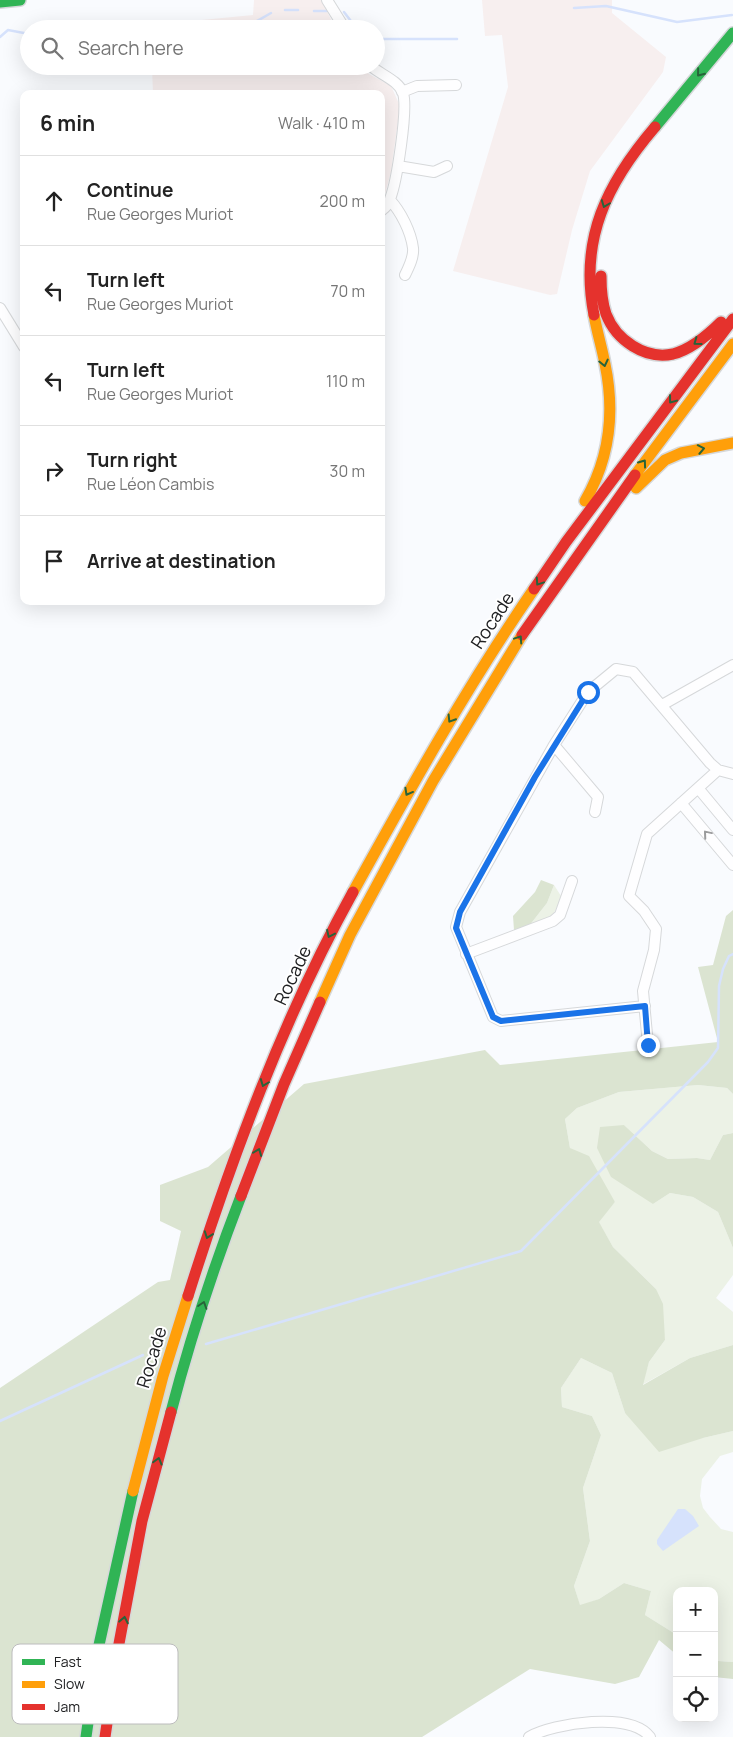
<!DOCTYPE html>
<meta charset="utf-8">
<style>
:root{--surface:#fff;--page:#f2f2f2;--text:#222;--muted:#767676;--line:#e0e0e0}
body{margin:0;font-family:Manrope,sans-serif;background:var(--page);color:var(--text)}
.controls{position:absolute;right:15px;bottom:15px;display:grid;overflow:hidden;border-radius:10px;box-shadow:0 5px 20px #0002}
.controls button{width:45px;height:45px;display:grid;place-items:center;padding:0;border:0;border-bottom:1px solid var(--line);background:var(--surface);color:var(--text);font:25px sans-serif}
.stop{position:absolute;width:15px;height:15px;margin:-11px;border:4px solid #1a73e8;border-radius:50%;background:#fff}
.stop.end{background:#1a73e8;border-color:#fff;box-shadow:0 1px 5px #0008}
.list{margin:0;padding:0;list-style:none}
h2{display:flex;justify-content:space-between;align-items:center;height:65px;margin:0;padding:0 20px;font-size:21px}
h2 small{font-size:16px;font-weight:400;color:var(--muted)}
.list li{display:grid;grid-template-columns:32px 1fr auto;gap:15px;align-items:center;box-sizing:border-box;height:90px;padding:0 20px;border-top:1px solid var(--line)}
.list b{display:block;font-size:19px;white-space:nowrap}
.list p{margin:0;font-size:16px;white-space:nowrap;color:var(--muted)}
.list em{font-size:16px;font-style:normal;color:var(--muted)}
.icon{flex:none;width:28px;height:28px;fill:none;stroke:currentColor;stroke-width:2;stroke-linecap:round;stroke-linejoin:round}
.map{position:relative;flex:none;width:733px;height:1737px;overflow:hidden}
.search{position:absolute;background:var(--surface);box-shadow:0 5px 20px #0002;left:20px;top:20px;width:365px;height:55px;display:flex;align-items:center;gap:12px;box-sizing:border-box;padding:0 18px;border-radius:28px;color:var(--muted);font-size:19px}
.panel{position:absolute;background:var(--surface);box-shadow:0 5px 20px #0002;left:20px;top:90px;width:365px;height:515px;border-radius:10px}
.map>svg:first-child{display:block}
.commercial{fill:#f7efef}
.green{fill:#ecf2e6}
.forest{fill:#dbe4d1}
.water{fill:#d6e2fc}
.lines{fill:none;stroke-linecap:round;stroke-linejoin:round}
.stream{stroke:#d6e2fc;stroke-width:2.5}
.street-casing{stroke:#d6d8da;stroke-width:12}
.fast-casing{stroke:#d6d8da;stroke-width:14}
.slow-casing{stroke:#d6d8da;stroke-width:14}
.jam-casing{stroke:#d6d8da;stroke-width:14}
.street{stroke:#fefeff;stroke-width:10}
.fast{stroke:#30b455;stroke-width:11}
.slow{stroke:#ff9f0a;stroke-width:11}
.jam{stroke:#e5322d;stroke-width:11}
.oneway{stroke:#27633a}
.oneway2{stroke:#9a9b9c}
.route{stroke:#1a73e8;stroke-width:6}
.labels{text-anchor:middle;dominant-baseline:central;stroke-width:4;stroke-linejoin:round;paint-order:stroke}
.street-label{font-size:18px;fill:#202123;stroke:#fff}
.key{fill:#fff;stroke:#bcbcbd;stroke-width:1}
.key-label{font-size:14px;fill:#202123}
</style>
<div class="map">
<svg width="733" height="1737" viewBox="0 0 733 1737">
<rect width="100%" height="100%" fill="#f9fbfe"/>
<!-- commercial -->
<path class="commercial" d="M 254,0 L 321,0 L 336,29 L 150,29 L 150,25 L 253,15 Z
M 482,0 L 612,0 L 612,13 L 666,57 L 663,72 L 590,171 L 572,230 L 557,294 L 550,295 L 453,271 L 508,87 L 502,35 L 485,36 Z
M 152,66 L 360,66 L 369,74 L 391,86 L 400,106 L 391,172 L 385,194 L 381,199 L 381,94 L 153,94 Z"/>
<!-- green -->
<path class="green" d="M 554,885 L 561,896 C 554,919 550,918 529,926 L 547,903 Z
M 698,1085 L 727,1088 L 733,1094 L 733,1133 L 723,1135 L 710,1160 L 697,1158 L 668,1159 L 652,1151 L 624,1125 L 653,1204 L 670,1193 L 693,1197 L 718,1212 L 733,1248 L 733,1275 L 716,1298 L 733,1312 L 733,1345 L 690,1358 L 642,1385 L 649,1362 L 665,1340 L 656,1289 L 613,1247 L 598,1221 L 615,1202 L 570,1148 L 565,1119 L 577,1108 L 619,1092 Z
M 581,1358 L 612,1373 L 625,1413 L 703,1438 L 733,1431 L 733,1452 L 720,1456 L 702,1479 L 700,1496 L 703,1508 L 710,1517 L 721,1529 L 733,1532 L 733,1662 L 718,1661 L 714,1659 L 714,1591 L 677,1591 L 677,1635 L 645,1615 L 651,1591 L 624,1583 L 599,1599 L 580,1606 L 574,1586 L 590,1541 L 583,1488 L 601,1435 L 592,1416 L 562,1407 L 561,1388 Z"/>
<!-- forest -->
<path class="forest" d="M 541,880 L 554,885 L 547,903 L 529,926 L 514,930 L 513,916 L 535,892 Z
M 733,910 L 733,1094 L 727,1088 L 698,1085 L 619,1092 L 577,1108 L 565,1119 L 570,1148 L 589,1156 L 615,1202 L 599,1222 L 613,1247 L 656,1289 L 663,1304 L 665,1340 L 649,1362 L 643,1385 L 690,1358 L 733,1345 L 733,1431 L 703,1438 L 659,1452 L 625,1413 L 612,1373 L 581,1358 L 561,1388 L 562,1407 L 592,1416 L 601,1435 L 583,1488 L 590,1541 L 574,1586 L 580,1605 L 599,1599 L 624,1583 L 651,1591 L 645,1615 L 677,1635 L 677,1655 L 659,1640 L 639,1677 L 615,1684 L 530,1669 L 422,1737 L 0,1737 L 0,1388 L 158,1282 L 170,1280 L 181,1231 L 160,1221 L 160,1185 L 208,1167 L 304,1084 L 485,1050 L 500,1065 L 718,1042 L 698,967 L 713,965 L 726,916 Z
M 624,1125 L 652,1151 L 668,1159 L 697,1158 L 710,1160 L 723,1135 L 733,1133 L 733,1248 L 718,1212 L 693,1197 L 670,1193 L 653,1204 L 611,1177 L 597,1148 L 600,1127 Z
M 714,1659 L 718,1661 L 733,1662 L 733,1679 L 714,1677 Z"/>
<!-- water -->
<path class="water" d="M 678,1509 L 685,1509 L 693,1516 L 699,1526 L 663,1551 L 657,1544 L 657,1540 Z"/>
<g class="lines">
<!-- stream -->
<path class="stream" d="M 574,8 L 606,6 L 677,22 L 732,15
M 285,10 L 298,10
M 314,11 L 327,11
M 344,12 L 357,29
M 122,29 L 136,22 L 154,29
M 247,29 L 250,25 L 271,13
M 0,37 L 8,30 L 29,34
M 376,39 L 457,39
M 206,1344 L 521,1251 L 708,1062 L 718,1048 L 719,986 L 723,969 L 729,956 L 733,954
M 0,1421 L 143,1355"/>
<defs>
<path id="street" d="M 327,0 L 345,29
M 371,66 C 381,75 398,80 403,93 C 408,109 397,181 390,199 C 389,204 385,208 381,211
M 402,92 L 417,86 L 456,85
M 398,166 L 434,172 L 447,166
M 390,200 C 401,212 411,232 413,248 C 414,257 409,267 405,275
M 0,308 L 24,347
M 662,705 L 733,665
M 554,745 L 598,797 L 595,812
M 698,788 L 733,830
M 681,803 L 733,865
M 466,954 L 553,921 L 560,915 L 572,881
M 645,1006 L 501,1021 L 493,1017 L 456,927 L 460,912 L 554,745 L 588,692 L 616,669 L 633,672 L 710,763 L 718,770 L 733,774
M 648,1045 L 643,991 L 654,950 L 656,929 L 644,911 L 629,896 L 647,834 L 718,770
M 529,1737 C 554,1723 631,1711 650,1737"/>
<path id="fast" d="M 0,2 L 20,0
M 655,127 L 733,33
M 171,1412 C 190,1339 214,1266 241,1196
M 86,1737 L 99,1645 L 133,1491"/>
<path id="slow" d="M 635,475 L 733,344
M 636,488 L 665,460 L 681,453 L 733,443
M 585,501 C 610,458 615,412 605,364 C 602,348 597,332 594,315
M 353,892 C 410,789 467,686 534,589
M 320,1002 L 350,935 L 433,781 L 522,635
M 133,1491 L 163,1376 L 188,1296"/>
<path id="jam" d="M 601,276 C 601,289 602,302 606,314 C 616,340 645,360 673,354 C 692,349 708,335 721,322
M 594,315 C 579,239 607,183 655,127
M 534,589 L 566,542 L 733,319
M 522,635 L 635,475
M 241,1196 L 284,1084 L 320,1002
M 188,1296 C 231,1160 283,1018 353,892
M 105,1737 L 118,1649 L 142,1521 L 171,1412"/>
</defs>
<!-- street casing -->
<use href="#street" class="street-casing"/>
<!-- fast casing -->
<use href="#fast" class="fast-casing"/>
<!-- slow casing -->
<use href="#slow" class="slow-casing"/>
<!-- jam casing -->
<use href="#jam" class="jam-casing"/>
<!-- street -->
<use href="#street" class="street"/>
<!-- fast -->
<use href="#fast" class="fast"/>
<!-- slow -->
<use href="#slow" class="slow"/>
<!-- jam -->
<use href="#jam" class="jam"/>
</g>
<!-- one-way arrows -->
<defs><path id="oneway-chevron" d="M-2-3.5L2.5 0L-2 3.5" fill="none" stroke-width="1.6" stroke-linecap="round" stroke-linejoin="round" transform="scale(1.25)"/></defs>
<g class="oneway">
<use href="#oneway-chevron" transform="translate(700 73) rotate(129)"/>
<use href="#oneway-chevron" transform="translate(605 204) rotate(111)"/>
<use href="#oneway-chevron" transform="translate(697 342) rotate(144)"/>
<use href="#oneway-chevron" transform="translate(604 363) rotate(77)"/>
<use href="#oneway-chevron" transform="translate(672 400) rotate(127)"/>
<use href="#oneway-chevron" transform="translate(701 449) rotate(-11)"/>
<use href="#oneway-chevron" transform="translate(643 463) rotate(-54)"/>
<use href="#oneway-chevron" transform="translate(539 582) rotate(124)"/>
<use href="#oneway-chevron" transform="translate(519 639) rotate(-56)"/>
<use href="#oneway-chevron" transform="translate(451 719) rotate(122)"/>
<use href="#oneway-chevron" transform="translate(408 792) rotate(119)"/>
<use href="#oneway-chevron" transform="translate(330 934) rotate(115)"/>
<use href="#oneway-chevron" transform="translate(264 1083) rotate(111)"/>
<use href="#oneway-chevron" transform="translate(258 1152) rotate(-69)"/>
<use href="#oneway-chevron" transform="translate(208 1235) rotate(110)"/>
<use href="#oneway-chevron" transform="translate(203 1305) rotate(-72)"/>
<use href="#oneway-chevron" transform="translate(158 1461) rotate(-75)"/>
<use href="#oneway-chevron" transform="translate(124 1620) rotate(-79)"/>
</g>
<use class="oneway2" href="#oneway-chevron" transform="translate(707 834) rotate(-130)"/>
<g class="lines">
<!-- route -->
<path class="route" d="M 588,692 L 535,777 L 460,912 L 456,928 L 493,1017 L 501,1021 L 645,1006 L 648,1045"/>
</g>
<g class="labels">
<!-- street labels -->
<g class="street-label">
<text transform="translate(492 620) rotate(-57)">Rocade</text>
<text transform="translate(292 975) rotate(-65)">Rocade</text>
<text transform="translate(151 1357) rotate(-73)">Rocade</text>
</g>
</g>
<!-- legend -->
<rect x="12" y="1644" width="166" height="80" rx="8" class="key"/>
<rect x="22" y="1659" width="23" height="6" fill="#30b455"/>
<rect x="22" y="1681" width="23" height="7" fill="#ff9f0a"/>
<rect x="22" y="1704" width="23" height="6" fill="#e5322d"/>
<g class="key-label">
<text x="54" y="1667">Fast</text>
<text x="54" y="1689">Slow</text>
<text x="54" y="1712">Jam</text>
</g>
</svg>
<div class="controls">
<button>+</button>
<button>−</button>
<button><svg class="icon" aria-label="locate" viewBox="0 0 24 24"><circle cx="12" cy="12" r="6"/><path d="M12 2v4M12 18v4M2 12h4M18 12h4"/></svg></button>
</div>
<div class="stop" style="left:588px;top:692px"></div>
<div class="stop end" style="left:648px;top:1045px"></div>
<div class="search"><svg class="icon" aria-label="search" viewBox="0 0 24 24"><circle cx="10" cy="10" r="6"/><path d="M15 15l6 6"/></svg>Search here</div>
<section class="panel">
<h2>6 min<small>Walk · 410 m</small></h2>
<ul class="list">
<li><svg class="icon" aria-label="ahead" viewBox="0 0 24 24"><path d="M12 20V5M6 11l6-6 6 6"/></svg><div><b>Continue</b><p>Rue Georges Muriot</p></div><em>200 m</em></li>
<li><svg class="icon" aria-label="left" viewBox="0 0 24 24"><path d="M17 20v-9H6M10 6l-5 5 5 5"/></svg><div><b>Turn left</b><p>Rue Georges Muriot</p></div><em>70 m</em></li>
<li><svg class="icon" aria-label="left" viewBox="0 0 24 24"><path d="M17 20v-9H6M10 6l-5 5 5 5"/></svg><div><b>Turn left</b><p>Rue Georges Muriot</p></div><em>110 m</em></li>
<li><svg class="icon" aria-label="right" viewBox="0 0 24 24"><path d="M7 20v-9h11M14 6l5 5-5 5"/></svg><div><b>Turn right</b><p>Rue Léon Cambis</p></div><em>30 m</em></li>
<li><svg class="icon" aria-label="arrive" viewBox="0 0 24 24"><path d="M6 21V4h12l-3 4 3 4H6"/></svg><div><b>Arrive at destination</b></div></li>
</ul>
</section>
</div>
